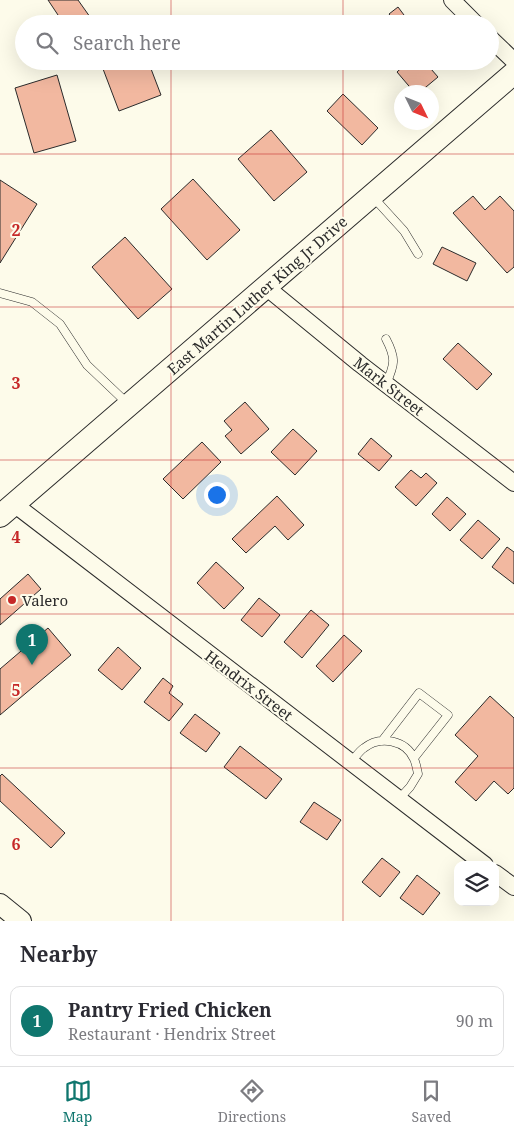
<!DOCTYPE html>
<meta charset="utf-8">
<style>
:root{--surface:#fff;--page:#f7f7f7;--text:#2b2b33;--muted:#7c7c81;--line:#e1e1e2;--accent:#0f766e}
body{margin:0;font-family:"Noto Serif",serif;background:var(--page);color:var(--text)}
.controls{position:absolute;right:15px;bottom:15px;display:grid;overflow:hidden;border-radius:10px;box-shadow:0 5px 20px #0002}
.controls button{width:45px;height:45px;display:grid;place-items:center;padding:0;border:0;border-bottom:1px solid var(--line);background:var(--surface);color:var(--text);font:25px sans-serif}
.compass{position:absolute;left:394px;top:85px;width:45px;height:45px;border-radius:50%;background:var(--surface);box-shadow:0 5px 20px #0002;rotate:133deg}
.you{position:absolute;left:216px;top:494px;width:18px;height:18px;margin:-12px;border:4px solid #fff;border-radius:50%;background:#1a73e8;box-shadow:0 0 0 8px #1a73e833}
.badge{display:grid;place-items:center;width:32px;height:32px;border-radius:50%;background:var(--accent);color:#fff;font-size:16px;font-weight:700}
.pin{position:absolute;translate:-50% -41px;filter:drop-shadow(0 1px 2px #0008)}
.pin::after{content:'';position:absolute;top:26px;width:18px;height:15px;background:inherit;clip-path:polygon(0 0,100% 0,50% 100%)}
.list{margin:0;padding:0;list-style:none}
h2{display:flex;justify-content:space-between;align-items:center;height:65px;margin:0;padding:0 20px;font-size:21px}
h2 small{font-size:16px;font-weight:400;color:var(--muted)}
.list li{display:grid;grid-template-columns:32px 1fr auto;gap:15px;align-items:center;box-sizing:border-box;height:70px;margin:0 10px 10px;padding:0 10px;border:1px solid var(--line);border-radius:10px}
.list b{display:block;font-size:19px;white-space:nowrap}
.list p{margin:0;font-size:16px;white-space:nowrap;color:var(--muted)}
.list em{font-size:16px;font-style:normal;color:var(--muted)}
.icon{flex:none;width:28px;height:28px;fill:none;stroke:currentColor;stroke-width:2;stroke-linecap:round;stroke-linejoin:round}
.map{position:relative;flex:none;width:514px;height:921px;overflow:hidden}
.search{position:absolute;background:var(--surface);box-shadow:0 5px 20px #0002;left:15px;right:15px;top:15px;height:55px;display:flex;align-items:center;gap:12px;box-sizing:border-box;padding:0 18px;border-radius:28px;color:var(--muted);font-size:19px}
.sheet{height:145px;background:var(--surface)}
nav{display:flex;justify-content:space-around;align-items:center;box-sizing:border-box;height:70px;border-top:1px solid var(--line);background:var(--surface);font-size:14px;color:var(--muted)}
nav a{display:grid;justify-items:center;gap:2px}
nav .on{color:var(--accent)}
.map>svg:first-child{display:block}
.building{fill:#f2b8a0;stroke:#2b2b2b}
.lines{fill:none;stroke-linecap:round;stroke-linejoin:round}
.service-casing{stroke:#2b2b2b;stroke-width:9}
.minor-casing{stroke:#2b2b2b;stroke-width:18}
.tertiary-casing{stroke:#2b2b2b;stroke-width:22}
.secondary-casing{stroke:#2b2b2b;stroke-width:24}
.service{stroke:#fdfbea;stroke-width:8}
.minor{stroke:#fdfbea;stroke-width:16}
.tertiary{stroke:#fdfbea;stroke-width:20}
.secondary{stroke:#fdfbea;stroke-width:22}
.grid{fill:none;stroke:#c62828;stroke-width:1;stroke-opacity:0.55}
.poi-dot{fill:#c62828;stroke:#fdfbea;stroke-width:2}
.labels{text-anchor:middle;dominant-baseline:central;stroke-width:4;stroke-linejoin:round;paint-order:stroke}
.street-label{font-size:15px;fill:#2b2b2b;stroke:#fdfbea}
.poi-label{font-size:15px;fill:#2b2b2b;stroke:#fdfbea;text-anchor:start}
.grid-label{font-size:16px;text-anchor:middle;font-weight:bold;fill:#c62828;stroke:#fdfbea;stroke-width:4;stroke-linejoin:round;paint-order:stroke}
</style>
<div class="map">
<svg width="514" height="921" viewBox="0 0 514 921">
<rect width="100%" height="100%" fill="#fdfbea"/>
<!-- building -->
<path class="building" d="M 48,0 L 78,0 L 95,24 L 64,24 Z
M 398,7 L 410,23 L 410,24 L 397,24 L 389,14 Z
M 100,61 L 148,61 L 161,95 L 119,111 Z
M 409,61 L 424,61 L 438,77 L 420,92 L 414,92 L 397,72 Z
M 57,75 L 76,141 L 34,153 L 15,88 Z
M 343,94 L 378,128 L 362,145 L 327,111 Z
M 271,130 L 307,172 L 274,201 L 238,159 Z
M 193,179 L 240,230 L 207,260 L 161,209 Z
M 0,180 L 37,204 L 0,263 Z
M 473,196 L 485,210 L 500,196 L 514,211 L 514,267 L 507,273 L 453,213 Z
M 125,237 L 172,289 L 138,319 L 92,267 Z
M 442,247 L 476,263 L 467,281 L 433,264 Z
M 458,343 L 492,374 L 477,390 L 443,359 Z
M 245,402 L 269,429 L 241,454 L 225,436 L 232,430 L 224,421 Z
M 293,429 L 317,451 L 295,475 L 271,452 Z
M 371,438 L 392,456 L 379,471 L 358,454 Z
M 202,442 L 221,462 L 183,499 L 163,479 Z
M 411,470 L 421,478 L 426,473 L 437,483 L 416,506 L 395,487 Z
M 277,496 L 304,525 L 288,540 L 275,526 L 246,553 L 232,539 Z
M 447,497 L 466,514 L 450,531 L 432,514 Z
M 478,520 L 500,539 L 482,559 L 460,540 Z
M 507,547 L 514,552 L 514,584 L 492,567 Z
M 216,562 L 244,588 L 224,609 L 197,583 Z
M 28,574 L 41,589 L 0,625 L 0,599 Z
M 259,598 L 280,615 L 262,637 L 241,620 Z
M 311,610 L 329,625 L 302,658 L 284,642 Z
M 48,628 L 71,655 L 0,715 L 0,669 Z
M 344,635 L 362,651 L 333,682 L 316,666 Z
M 118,647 L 141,668 L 122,690 L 98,670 Z
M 163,678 L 173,686 L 169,693 L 183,704 L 169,721 L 144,702 Z
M 490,696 L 514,718 L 514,788 L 508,794 L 494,781 L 476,801 L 455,782 L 478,756 L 455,735 Z
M 195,714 L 220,733 L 206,752 L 180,733 Z
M 240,746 L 282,779 L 266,799 L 224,767 Z
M 2,774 L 65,833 L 51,848 L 0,801 L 0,776 Z
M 314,802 L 341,820 L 327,840 L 300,822 Z
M 382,858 L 400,872 L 380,897 L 362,882 Z
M 417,875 L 440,893 L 423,915 L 400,898 Z"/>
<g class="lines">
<defs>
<path id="service" d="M 373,197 L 404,231 L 418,254
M 0,293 L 32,302 L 60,324 L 87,365 L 127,403
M 386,384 C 395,364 396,358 386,339
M 382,741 L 419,693 L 448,715 L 414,758
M 351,762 C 355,758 359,751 364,748 C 380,735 406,740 414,759 C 416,763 417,769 418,774 L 410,787 L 399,799"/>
<path id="minor" d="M 452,0 L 476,24
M 490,38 L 514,61
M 266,287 L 360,364 L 514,483
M 14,504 L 485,865
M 495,873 L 514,887"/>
<path id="tertiary" d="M 0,904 L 21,921"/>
<path id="secondary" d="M 0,516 L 514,73"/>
</defs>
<!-- service casing -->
<use href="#service" class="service-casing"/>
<!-- minor casing -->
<use href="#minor" class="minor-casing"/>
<!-- tertiary casing -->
<use href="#tertiary" class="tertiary-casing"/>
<!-- secondary casing -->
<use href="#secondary" class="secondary-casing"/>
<!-- service -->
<use href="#service" class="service"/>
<!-- minor -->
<use href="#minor" class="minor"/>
<!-- tertiary -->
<use href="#tertiary" class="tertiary"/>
<!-- secondary -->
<use href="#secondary" class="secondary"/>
</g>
<!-- grid -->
<path class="grid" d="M 171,0 L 171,24M 343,0 L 343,24M 171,61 L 171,921M 343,61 L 343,921M 0,154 L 514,154M 0,307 L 514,307M 0,460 L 514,460M 0,614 L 514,614M 0,768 L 514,768"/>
<!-- markers -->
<circle class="poi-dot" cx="12" cy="600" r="5"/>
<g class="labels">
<!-- street labels -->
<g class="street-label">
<text transform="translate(257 295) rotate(-41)">East Martin Luther King Jr Drive</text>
<text transform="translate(389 386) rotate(38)">Mark Street</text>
<text transform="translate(249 685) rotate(37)">Hendrix Street</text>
</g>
<!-- poi labels -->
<g class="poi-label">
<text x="22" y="600">Valero</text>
</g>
</g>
<g class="grid-label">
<text x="16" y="236">2</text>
<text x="16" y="389">3</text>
<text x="16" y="543">4</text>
<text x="16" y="696">5</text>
<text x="16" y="850">6</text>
</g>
</svg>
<div class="controls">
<button><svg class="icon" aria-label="layers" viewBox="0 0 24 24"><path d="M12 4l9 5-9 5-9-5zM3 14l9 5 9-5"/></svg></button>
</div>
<svg class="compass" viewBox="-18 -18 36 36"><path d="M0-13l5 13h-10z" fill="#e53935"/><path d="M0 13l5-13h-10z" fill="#7c7c81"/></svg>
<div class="you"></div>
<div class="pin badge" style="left:32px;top:665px">1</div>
<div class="search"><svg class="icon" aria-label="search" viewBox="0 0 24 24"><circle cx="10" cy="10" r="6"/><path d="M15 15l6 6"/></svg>Search here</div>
</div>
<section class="sheet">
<h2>Nearby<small></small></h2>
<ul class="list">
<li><span class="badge">1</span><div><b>Pantry Fried Chicken</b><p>Restaurant · Hendrix Street</p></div><em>90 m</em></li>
</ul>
</section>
<nav>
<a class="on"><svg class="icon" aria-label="map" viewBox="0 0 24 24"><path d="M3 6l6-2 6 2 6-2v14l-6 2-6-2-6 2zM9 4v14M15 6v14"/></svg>Map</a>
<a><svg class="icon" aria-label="directions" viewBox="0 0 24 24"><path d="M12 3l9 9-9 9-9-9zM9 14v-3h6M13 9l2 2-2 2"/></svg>Directions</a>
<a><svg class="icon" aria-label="saved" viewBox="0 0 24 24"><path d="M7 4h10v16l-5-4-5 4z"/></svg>Saved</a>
</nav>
